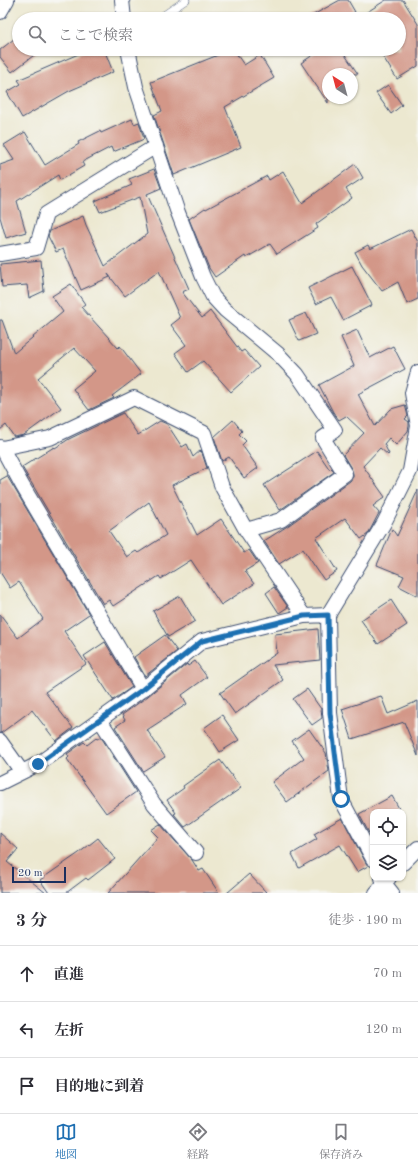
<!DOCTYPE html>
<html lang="ja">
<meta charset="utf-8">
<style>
:root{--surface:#fff;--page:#f2f2f3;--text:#2b2b33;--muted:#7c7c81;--line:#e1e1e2;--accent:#1f6fb2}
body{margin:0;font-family:"Old Standard TT","Noto Serif JP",serif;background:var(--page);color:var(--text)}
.controls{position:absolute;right:12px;bottom:12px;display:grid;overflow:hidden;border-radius:8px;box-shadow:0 1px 3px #0004}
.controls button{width:36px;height:36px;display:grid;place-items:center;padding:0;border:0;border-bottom:1px solid var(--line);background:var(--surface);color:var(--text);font:20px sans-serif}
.compass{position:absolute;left:322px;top:68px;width:36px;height:36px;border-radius:50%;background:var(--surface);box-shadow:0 1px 3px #0004;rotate:324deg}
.scale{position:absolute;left:12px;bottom:10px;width:54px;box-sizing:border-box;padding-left:4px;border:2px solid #1b2f5e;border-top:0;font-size:11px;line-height:14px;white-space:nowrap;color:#1b2f5e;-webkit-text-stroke:3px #f6f6f2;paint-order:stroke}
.stop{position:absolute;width:12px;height:12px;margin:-9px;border:3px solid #1f6fb2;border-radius:50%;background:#fff}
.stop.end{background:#1f6fb2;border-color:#fff;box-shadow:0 1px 4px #0008}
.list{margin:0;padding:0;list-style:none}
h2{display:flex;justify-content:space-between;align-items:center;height:52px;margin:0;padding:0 16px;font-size:17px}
h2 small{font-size:13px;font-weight:400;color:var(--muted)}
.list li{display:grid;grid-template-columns:26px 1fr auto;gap:12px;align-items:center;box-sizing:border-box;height:56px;padding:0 16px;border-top:1px solid var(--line)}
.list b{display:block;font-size:15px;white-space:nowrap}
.list em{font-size:13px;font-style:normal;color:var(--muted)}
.icon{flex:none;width:22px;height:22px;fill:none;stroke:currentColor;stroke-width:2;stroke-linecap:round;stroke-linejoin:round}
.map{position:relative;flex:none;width:418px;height:893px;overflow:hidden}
.search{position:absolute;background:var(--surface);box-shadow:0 1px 3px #0004;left:12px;right:12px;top:12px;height:44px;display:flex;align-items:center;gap:10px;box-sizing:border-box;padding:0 14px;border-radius:22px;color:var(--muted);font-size:15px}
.sheet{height:220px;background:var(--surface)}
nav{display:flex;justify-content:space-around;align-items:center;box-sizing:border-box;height:56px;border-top:1px solid var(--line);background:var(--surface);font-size:11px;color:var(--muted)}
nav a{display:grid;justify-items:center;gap:2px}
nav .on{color:var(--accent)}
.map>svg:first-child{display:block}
.building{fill:#d39788;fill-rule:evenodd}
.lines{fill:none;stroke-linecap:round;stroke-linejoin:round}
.lane-casing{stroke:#3a4b6f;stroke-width:8}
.street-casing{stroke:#3a4b6f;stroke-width:16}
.lane{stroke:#fff;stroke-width:7}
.street{stroke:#fff;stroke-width:14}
.route{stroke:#1f6fb2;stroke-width:5}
</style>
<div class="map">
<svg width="418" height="893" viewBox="0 0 418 893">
<rect width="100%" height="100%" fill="#f6f6f2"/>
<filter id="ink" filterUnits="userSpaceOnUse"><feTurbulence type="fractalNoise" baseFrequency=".025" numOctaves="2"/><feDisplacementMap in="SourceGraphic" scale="8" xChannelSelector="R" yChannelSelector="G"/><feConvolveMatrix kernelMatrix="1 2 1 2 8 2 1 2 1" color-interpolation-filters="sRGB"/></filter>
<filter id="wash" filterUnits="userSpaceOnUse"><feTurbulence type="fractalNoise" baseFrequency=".012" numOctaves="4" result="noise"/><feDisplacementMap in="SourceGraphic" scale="16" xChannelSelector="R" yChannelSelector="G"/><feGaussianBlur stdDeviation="0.9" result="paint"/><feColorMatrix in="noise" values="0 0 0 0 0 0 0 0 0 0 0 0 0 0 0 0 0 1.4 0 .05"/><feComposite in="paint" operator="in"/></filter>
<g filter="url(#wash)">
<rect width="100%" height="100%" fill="#ece8d0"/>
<g id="blocks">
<!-- building -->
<path class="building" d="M 340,0 L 348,0 L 355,12 L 344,19 L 306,19 Z
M 386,0 L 403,0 L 418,24 L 418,66 L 397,79 L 378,49 L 399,49 L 399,19 L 356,19 Z
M 19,35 L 19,49 L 42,49 L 12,72 L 0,57 L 0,50 Z
M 90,49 L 104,49 L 113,72 L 69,91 L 22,118 L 7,92 L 21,84 L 18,80 Z
M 233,49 L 244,65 L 260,55 L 274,78 L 225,107 L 241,147 L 174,175 L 154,115 L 162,111 L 151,82 Z
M 322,49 L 341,49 L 358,74 L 328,74 L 328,103 L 301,63 Z
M 388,85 L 402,105 L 391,114 L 376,93 Z
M 132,119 L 134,124 L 139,122 L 144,139 L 113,152 L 111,147 L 82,162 L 84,166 L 60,180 L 58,175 L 17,201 L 26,232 L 6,238 L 0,217 L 0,165 L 14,160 L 4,145 L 25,132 L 45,165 L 79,144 L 78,142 L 100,131 L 101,133 Z
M 355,164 L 363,178 L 346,189 L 352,198 L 316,224 L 318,228 L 277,254 L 270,244 L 246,258 L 245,256 L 215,277 L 209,268 L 189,219 L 205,208 L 206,209 L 267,176 L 269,180 L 283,171 L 302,203 Z
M 154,169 L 161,188 L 147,194 L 189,289 L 182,292 L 202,318 L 210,311 L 241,352 L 244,350 L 259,367 L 231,392 L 203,361 L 188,372 L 175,353 L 186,345 L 171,325 L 180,318 L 159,271 L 125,296 L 108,274 L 110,277 L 81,290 L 63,249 L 56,252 L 48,236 L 50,231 L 83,216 L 86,225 L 105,266 L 147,234 L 140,197 L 100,212 L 95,201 L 132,185 L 129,179 Z
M 411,229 L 418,242 L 418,299 L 407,304 L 398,282 L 382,291 L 362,265 L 355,252 L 368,245 L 370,249 Z
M 41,260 L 44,291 L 29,298 L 27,285 L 2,287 L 0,264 Z
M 352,266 L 372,305 L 343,320 L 331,297 L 316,304 L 308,288 Z
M 71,284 L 85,304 L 81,307 L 118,348 L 120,346 L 141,374 L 112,396 L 114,398 L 89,410 L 73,389 L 95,371 L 74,348 L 38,378 L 61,408 L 24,435 L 14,437 L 6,425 L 0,430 L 0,320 L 2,320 L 14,353 L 63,312 L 52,296 Z
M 306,313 L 316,334 L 299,341 L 289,320 Z
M 357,330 L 370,358 L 393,346 L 405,369 L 358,394 L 375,426 L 391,409 L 405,405 L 408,416 L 405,419 L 409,422 L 409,426 L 408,431 L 396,445 L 389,438 L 384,444 L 389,454 L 388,455 L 380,448 L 363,466 L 385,497 L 373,506 L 379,513 L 368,534 L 361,539 L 345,518 L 316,538 L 337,571 L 324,580 L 303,549 L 279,564 L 264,541 L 289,525 L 350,481 L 353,477 L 353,474 L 352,470 L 343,455 L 364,433 L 346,416 L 339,420 L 333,412 L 319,385 L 354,366 L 341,337 Z
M 123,413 L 138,435 L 160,421 L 167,424 L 182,447 L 187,444 L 193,457 L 201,450 L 207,468 L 172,485 L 197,535 L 221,519 L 244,553 L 249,550 L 258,563 L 245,571 L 254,584 L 221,605 L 191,560 L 161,579 L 159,576 L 113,606 L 109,600 L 103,604 L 22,467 L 54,447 L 55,448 L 69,439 ZM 149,502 L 166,535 L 138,553 L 136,551 L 127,557 L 109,531 Z
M 233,420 L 242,431 L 239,434 L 246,441 L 242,445 L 258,468 L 244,478 L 229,457 L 222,461 L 214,437 Z
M 317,451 L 330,470 L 332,468 L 334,472 L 280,510 L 264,485 Z
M 7,476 L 89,614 L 64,631 L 86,664 L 45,692 L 73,728 L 56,741 L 32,710 L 1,733 L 0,733 L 0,614 L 18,638 L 43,619 L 19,582 L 10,588 L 0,572 L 0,480 Z
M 418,490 L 418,596 L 399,586 L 404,576 L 377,565 L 392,529 L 397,536 Z
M 274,587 L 288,607 L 279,613 L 266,593 Z
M 180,596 L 195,621 L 168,637 L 153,611 Z
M 391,600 L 407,625 L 378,644 L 361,620 Z
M 318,629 L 320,660 L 273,665 L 283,680 L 235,714 L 220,693 L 277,653 L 275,634 Z
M 165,635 L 177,651 L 145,676 L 134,657 Z
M 105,642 L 132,687 L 113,700 L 84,656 Z
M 195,661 L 207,677 L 182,695 L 187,704 L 147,730 L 165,757 L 143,771 L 115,727 L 125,720 L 122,715 L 148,696 L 187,664 L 188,666 Z
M 307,689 L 321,709 L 322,718 L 312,725 L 293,699 Z
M 381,696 L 388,714 L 418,701 L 418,756 L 404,722 L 352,739 L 342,709 Z
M 222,715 L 239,740 L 220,752 L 204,728 Z
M 309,729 L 326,753 L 329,771 L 287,802 L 272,782 L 304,758 L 292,741 Z
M 101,737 L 136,792 L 106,813 L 67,759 L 69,757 L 67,754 L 84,742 L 87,745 L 96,738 L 97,739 Z
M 220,760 L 241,788 L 185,827 L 174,814 L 176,813 L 167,800 L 184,788 L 183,786 Z
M 392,796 L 401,812 L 373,812 L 373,831 L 369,833 L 359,814 Z
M 342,818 L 366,863 L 368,866 L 357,872 L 340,845 L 299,868 L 292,854 L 317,839 L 314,834 Z
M 160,824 L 192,860 L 199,871 L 203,869 L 219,893 L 108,893 L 158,837 L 151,830 Z
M 0,833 L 18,849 L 7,862 L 46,893 L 0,893 Z
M 98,838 L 115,859 L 88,880 L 86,878 L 66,893 L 49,893 L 40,880 L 79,853 Z
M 249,874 L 267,893 L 227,893 Z"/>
</g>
</g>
<g filter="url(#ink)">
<use href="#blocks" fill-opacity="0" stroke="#3a4b6f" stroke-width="1"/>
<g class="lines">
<defs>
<path id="lane" d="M 158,19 L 186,0"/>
<path id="street" d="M 122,0 L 124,19
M 0,12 L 7,0
M 128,49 L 136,87 L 177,210 L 203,277 L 213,297 L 225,310 L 278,354 L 297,374 L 335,430 L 323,438 L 345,474 L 281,520 L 246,530
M 0,254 L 36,248 L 46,214 L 156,146
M 0,447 L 2,448 L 22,485 L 143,689
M 2,448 L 50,438 L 134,398 L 204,433 L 222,487 L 246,530 L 304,616
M 100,720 L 154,804 L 196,853
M 0,741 L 22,772
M 0,783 L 38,764 L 143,689 L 202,641 L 304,616 L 328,615
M 373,859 L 341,799 L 330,713 L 328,615 L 384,523 L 410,471 L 418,426 L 412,393 L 418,372
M 403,863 L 418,848
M 382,878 L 384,883 L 392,893
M 376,893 L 389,878"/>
</defs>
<!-- lane casing -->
<use href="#lane" class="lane-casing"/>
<!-- street casing -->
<use href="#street" class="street-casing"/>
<!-- lane -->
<use href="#lane" class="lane"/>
<!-- street -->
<use href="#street" class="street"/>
</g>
</g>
<g class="lines" filter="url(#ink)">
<!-- route -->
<path class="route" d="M 38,764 L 143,689 L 202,641 L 304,616 L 328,615 L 330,713 L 341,799"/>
</g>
</svg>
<div class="controls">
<button><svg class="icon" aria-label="locate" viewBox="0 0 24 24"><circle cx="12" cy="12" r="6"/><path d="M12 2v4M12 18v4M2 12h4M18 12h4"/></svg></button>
<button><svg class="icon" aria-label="layers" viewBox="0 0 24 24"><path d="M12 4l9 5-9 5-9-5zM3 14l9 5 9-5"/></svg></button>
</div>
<svg class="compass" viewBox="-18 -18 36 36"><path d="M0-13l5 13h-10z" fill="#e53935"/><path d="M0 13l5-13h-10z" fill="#7c7c81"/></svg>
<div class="scale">20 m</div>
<div class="stop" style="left:341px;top:799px"></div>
<div class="stop end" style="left:38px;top:764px"></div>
<div class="search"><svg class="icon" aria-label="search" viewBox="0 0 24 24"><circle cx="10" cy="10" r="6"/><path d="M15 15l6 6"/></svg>ここで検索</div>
</div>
<section class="sheet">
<h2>3 分<small>徒歩 · 190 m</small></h2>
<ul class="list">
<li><svg class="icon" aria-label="ahead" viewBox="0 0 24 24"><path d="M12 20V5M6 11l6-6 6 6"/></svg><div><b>直進</b></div><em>70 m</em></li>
<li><svg class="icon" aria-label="left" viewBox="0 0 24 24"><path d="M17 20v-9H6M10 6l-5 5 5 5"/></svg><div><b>左折</b></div><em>120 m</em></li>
<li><svg class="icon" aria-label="arrive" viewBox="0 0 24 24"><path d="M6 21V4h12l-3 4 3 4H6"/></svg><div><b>目的地に到着</b></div></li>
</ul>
</section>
<nav>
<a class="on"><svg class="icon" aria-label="map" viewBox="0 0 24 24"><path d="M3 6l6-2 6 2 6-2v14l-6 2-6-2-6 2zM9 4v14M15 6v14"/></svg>地図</a>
<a><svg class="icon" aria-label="directions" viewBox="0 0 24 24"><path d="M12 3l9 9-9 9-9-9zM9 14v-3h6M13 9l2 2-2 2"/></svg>経路</a>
<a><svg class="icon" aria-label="saved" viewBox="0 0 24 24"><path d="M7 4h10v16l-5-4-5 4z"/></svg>保存済み</a>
</nav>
